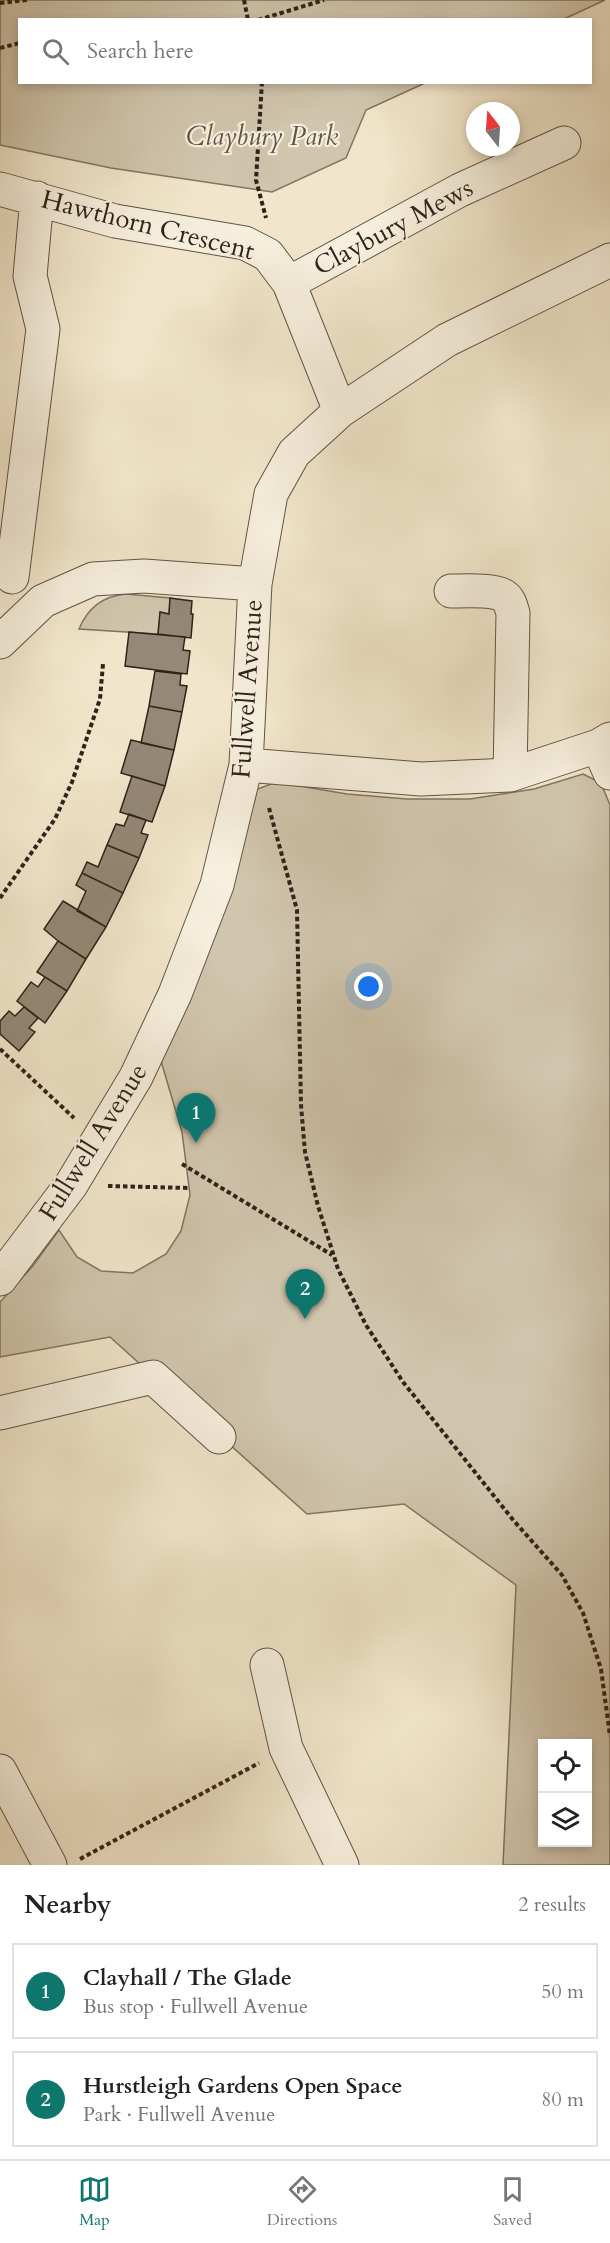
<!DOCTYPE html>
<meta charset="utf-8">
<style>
:root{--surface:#fff;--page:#f2f2f2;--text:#222;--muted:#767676;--line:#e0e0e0;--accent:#0f766e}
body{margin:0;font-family:Cardo,serif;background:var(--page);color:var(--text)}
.controls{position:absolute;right:18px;bottom:18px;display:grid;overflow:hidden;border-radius:0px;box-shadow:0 3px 9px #0003}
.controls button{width:54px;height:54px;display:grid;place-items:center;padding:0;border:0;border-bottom:2px solid var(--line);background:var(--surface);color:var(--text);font:30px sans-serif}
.compass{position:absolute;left:466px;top:102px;width:54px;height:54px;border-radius:50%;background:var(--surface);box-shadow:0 3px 9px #0003;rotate:343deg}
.you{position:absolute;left:369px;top:987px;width:21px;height:21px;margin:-15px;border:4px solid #fff;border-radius:50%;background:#1a73e8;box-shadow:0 0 0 9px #1a73e833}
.badge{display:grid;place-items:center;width:39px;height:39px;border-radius:50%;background:var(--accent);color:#fff;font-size:20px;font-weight:700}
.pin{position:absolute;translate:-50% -50px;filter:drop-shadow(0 2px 3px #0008)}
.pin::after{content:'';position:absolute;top:32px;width:21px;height:18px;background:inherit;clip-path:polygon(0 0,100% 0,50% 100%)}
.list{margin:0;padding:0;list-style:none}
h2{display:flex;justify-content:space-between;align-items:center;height:78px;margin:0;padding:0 24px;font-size:26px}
h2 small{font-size:20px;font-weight:400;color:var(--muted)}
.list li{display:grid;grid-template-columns:39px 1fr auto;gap:18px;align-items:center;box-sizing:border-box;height:96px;margin:0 12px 12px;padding:0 12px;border:2px solid var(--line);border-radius:0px}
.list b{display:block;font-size:22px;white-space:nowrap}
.list p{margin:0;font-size:20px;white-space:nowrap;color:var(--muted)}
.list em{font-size:20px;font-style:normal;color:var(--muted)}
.icon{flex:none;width:33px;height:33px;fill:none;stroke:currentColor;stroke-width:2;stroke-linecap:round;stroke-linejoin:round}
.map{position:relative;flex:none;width:610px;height:1865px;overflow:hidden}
.search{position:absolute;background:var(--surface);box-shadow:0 3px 9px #0003;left:18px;right:18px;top:18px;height:66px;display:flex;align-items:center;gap:15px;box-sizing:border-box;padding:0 21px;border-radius:0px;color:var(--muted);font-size:22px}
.sheet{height:294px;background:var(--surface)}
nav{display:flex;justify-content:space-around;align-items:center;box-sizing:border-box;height:84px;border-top:2px solid var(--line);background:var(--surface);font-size:16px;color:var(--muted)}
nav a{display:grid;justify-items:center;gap:3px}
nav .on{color:var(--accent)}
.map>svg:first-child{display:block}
.green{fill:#d0c5ad;stroke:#807463;stroke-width:1.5;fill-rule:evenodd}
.building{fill:#948876;stroke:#2f2219;stroke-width:1.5}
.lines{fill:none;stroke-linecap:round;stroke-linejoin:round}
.minor-casing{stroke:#605346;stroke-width:35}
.path{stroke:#2f2219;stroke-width:4;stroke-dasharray:4.5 3;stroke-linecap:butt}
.minor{stroke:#f6efdd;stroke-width:33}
.labels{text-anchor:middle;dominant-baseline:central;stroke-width:4.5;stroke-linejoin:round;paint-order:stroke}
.park-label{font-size:26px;font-style:italic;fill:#5f5345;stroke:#f6efdd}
.street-label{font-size:26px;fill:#2f2219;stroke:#f6efdd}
</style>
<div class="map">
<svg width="610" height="1865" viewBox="0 0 610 1865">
<rect width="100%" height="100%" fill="#f1e6cb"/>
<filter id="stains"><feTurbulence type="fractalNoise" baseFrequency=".00333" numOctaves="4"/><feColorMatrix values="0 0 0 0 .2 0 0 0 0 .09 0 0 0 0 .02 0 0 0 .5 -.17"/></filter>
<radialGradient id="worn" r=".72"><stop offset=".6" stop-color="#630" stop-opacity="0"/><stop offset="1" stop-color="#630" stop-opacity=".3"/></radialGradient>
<!-- green -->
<path class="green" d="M 0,0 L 605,0 L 562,20 L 20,20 L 20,82 L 425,83 L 366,110 L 346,158 L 272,192 L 111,168 L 0,145 Z
M 126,594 L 170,598 L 169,614 L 161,613 L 158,634 L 79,629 C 88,607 103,596 126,594 Z
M 583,774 L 601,783 L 610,805 L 610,1865 L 503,1865 L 516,1585 L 404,1504 L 307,1514 L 110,1337 L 0,1357 L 0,1302 L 32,1267 L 59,1230 L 77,1257 L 101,1271 L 133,1273 L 166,1254 L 181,1231 L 190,1195 L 182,1132 L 161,1061 L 255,790 L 276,782 L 347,794 L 407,799 L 470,799 L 534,789 ZM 542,1744 L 588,1744 L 588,1842 L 542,1842 Z"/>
<!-- building -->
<path class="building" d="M 170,598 L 192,601 L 191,614 L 193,614 L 191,638 L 158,634 L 160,612 L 169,614 Z
M 129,632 L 185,637 L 183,650 L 190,651 L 187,674 L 125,666 Z
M 155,671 L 181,674 L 180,685 L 187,686 L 182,712 L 149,706 Z
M 149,706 L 182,712 L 174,750 L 141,743 Z
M 131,740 L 174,750 L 165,786 L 121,773 Z
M 132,776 L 165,786 L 152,822 L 120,812 Z
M 129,814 L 146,820 L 141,833 L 148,835 L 139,858 L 107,845 L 116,824 L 124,826 Z
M 107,845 L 139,858 L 123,893 L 82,873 L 87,862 L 98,867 Z
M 82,873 L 123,893 L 106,927 L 77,911 L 86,891 L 76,885 Z
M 63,901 L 106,927 L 86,959 L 58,941 L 44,929 Z
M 58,941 L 86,959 L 67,991 L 37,972 Z
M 45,977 L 67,991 L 45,1023 L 17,1001 L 31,982 L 38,987 Z
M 24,1007 L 38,1018 L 29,1028 L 35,1032 L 19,1051 L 0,1034 L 0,1021 L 9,1011 L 15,1016 Z"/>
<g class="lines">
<defs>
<path id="minor" d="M 0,189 L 115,221 L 245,243 L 268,255 L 289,283 L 340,411
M 289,283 L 460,190 L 564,143
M 12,577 L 43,329 L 30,276 L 37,198
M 451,591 C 463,591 496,589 504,596 C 510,600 511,607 513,613 L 510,775
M 0,642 L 43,601 L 93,579 L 144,576 L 255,584
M 598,746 L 610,773
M 246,765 L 421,779 L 510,775 L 598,746 L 610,739
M 0,1279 L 71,1185 L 136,1077 L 175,994 L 217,885 L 246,765 L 255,584 L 271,494 L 294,453 L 340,411 L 447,340 L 610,260
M 0,1413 L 153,1377 L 219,1437
M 267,1665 L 286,1748 L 342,1865
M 0,1771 L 50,1865"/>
</defs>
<!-- minor casing -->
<use href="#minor" class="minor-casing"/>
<!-- path -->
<path class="path" d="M 244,0 L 248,20
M 0,3 L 27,0
M 258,20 L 324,0
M 0,48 L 20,43
M 262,82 L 256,180 L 266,218
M 269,808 L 297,910 L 301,1105 L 305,1152 L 318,1206 L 338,1269 L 366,1325 L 403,1382 L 514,1521 L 562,1575 L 583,1613 L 601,1669 L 610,1736
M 0,898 L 55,819 L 72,782 L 100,699 L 103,664
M 0,1049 L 74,1118
M 182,1164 L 332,1255
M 108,1186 L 190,1188
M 80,1859 L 259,1763"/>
<!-- minor -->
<use href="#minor" class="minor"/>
</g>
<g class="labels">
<!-- park labels -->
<g class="park-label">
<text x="262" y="136">Claybury Park</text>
</g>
<!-- street labels -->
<g class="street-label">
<text transform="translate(148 225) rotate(14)">Hawthorn Crescent</text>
<text transform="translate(393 227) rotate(-28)">Claybury Mews</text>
<text transform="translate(247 689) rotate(-86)">Fullwell Avenue</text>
<text transform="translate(93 1142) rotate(-58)">Fullwell Avenue</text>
</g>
</g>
<rect width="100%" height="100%" filter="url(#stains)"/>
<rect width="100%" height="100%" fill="url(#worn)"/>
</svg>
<div class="controls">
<button><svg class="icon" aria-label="locate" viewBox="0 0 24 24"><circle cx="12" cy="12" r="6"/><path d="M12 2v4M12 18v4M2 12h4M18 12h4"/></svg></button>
<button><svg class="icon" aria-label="layers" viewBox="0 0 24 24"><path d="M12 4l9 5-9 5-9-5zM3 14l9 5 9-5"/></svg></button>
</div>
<svg class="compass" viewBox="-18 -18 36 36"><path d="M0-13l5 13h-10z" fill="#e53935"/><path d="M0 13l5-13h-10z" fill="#767676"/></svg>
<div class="you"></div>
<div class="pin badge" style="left:196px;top:1143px">1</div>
<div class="pin badge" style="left:305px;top:1319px">2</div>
<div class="search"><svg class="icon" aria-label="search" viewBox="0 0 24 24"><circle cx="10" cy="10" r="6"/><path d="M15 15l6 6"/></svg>Search here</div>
</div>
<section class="sheet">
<h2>Nearby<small>2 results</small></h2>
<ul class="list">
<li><span class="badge">1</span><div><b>Clayhall / The Glade</b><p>Bus stop · Fullwell Avenue</p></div><em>50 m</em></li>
<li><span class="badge">2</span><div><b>Hurstleigh Gardens Open Space</b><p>Park · Fullwell Avenue</p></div><em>80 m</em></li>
</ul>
</section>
<nav>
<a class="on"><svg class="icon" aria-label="map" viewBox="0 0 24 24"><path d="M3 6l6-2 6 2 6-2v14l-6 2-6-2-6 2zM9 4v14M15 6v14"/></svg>Map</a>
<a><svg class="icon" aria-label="directions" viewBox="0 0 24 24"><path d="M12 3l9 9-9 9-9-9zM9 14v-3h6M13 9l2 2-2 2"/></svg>Directions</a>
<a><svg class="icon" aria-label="saved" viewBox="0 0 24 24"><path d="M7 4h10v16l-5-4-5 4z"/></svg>Saved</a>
</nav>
